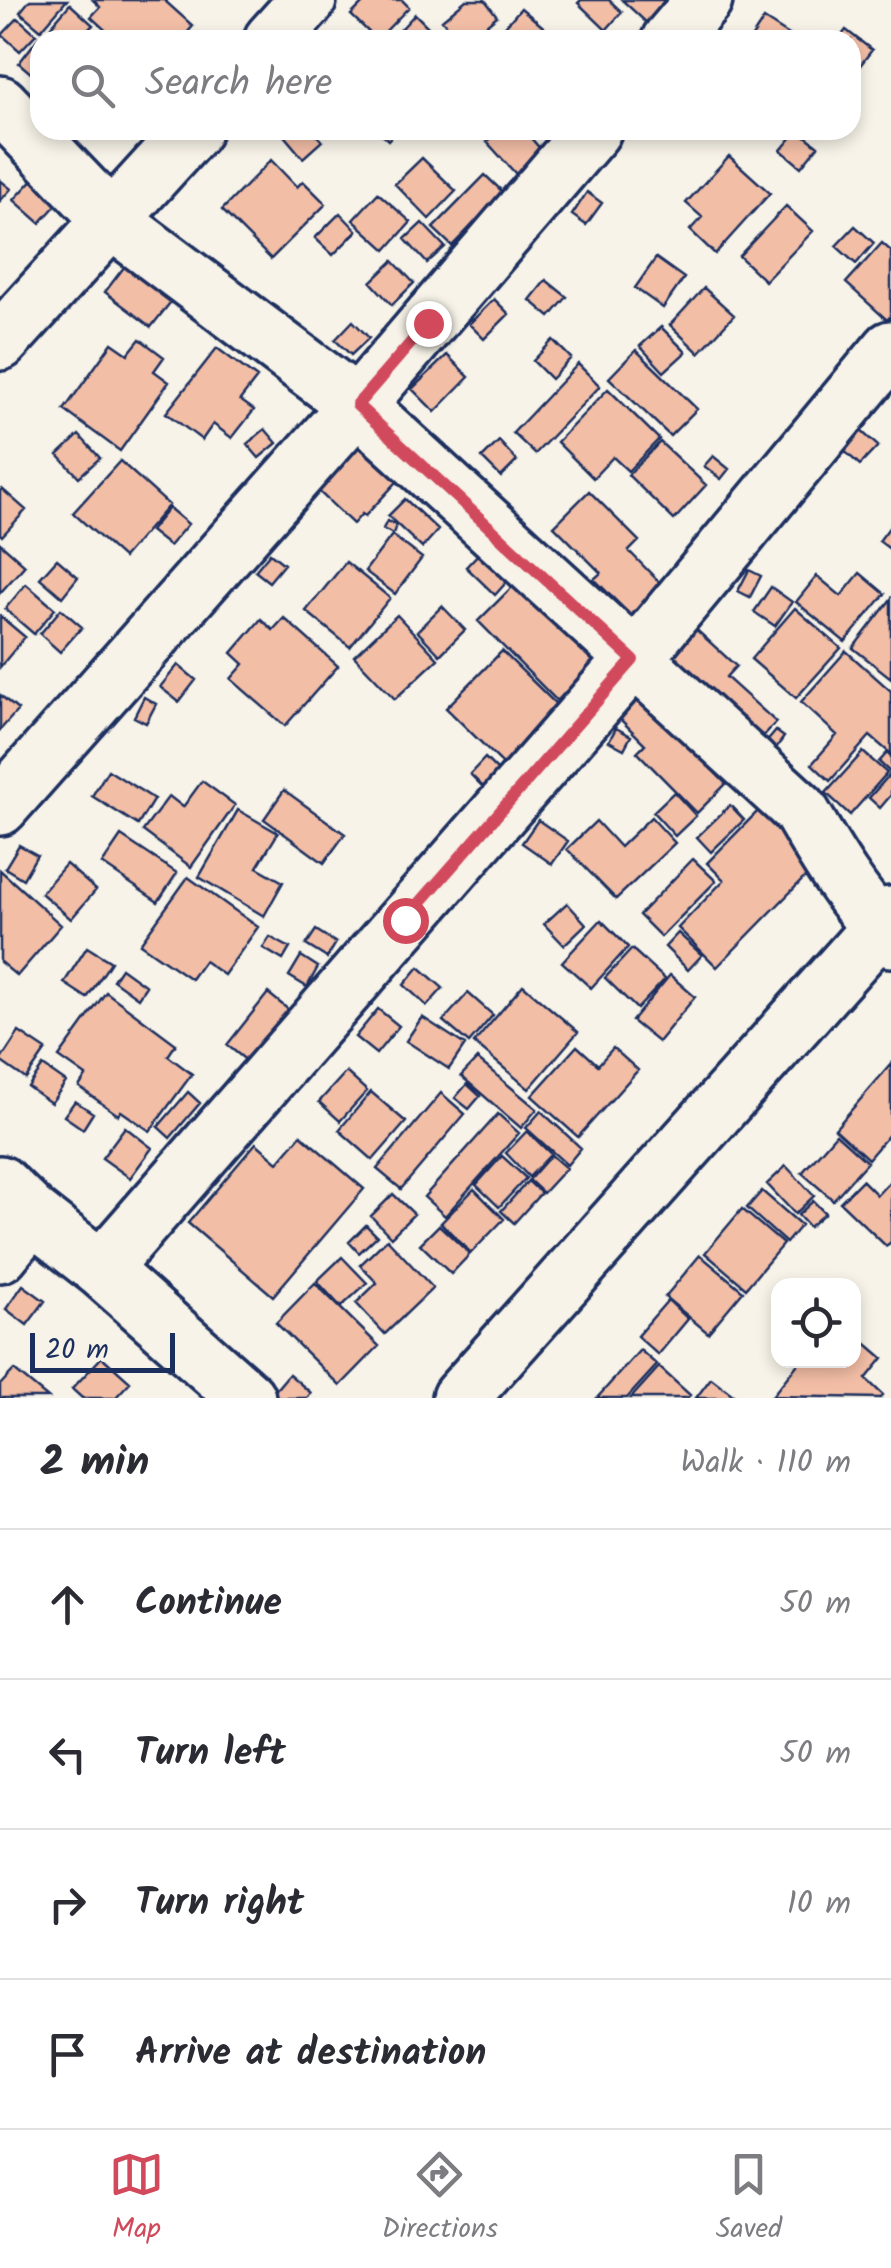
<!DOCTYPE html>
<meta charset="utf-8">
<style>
:root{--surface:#fff;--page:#f2f2f3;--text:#2b2b33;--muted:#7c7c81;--line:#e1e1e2;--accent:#d1495b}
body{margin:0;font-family:Kalam,sans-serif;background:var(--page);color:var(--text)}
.controls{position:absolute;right:30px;bottom:30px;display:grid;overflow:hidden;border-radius:20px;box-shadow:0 5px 15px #0003}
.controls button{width:90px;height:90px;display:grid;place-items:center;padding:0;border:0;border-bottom:2px solid var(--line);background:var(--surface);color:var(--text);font:50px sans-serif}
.scale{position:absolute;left:30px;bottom:25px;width:145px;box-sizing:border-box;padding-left:10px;border:5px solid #1b2f5e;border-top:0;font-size:28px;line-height:35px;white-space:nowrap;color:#1b2f5e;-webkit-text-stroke:8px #f7f3e8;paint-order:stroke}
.stop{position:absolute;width:30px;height:30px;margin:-22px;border:8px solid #d1495b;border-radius:50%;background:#fff}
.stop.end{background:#d1495b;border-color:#fff;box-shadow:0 2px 10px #0008}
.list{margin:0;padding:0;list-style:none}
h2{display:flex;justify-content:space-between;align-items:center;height:130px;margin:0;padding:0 40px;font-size:42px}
h2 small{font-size:32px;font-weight:400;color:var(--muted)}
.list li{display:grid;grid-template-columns:65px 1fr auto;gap:30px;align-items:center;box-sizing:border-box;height:150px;padding:0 40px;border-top:2px solid var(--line)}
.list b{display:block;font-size:38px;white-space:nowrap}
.list em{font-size:32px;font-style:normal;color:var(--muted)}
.icon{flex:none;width:55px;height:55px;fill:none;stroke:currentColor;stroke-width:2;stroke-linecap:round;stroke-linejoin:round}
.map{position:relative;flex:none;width:891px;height:1398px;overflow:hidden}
.search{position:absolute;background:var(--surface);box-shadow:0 5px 15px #0003;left:30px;right:30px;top:30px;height:110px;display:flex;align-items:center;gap:25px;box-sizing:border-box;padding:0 35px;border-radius:30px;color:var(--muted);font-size:38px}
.sheet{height:730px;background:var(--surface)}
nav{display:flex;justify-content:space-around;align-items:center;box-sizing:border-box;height:140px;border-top:2px solid var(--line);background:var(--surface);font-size:28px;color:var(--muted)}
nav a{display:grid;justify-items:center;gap:5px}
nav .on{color:var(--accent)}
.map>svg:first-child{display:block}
.building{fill:#f3bea6;stroke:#1b2f5e;stroke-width:2.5}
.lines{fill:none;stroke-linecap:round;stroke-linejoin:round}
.minor-casing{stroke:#1b2f5e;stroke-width:62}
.tertiary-casing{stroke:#1b2f5e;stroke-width:62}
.minor{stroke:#f7f3e8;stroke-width:55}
.tertiary{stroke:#f7f3e8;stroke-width:55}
.route{stroke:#d1495b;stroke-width:12}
</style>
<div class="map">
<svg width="891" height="1398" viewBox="0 0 891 1398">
<rect width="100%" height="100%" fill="#f7f3e8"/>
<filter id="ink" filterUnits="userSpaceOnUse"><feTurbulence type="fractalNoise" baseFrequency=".01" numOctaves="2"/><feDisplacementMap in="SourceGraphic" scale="20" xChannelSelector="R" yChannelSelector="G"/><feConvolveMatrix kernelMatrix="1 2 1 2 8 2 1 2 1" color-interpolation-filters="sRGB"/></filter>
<g filter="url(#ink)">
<!-- building -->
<path class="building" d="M 30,0 L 67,0 L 41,30 L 20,12 Z
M 93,0 L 164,0 L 193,26 L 181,40 L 116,40 L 91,17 L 100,7 Z
M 366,0 L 402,0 L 409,7 L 377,40 L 351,15 Z
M 466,0 L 485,0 L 497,16 L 468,40 L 458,40 L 442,20 Z
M 581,0 L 609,0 L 622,12 L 606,30 L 578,3 Z
M 622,0 L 667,0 L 671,4 L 650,26 Z
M 70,4 L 93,25 L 78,40 L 66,40 L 51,26 Z
M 521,8 L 549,32 L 542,40 L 493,40 Z
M 415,14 L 441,40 L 391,40 Z
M 18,18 L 36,34 L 20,51 L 2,35 Z
M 764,19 L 797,40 L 750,40 Z
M 846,30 L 872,50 L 855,72 L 851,69 L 851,40 L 838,40 Z
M 39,37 L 42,40 L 40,40 L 40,81 L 19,63 Z
M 283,130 L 312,130 L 322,141 L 303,158 L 281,132 Z
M 377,130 L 397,130 L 388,140 Z
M 499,130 L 524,130 L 542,151 L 516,174 L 487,142 Z
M 798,130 L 818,146 L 801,167 L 781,150 Z
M 729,156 L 770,193 L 715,254 L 690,230 L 702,217 L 686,203 Z
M 422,158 L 456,191 L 429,219 L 395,184 Z
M 271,160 L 297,187 L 303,181 L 326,204 L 271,259 L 222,210 Z
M 39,173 L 64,196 L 40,223 L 14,200 Z
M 485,175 L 504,193 L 452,246 L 433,228 Z
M 0,180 L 11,189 L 0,201 Z
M 587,192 L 602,203 L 586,225 L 572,215 Z
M 378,193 L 411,222 L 386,250 L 353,220 Z
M 786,206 L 813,231 L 765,281 L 739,256 Z
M 340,213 L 357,231 L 333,255 L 315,238 Z
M 422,223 L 445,247 L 427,263 L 405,239 Z
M 855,226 L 874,243 L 856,264 L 836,246 Z
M 882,243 L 891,251 L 891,316 L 887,320 L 846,283 Z
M 131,258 L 177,294 L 151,327 L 105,292 Z
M 656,258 L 684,278 L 663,308 L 635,288 Z
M 393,261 L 414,283 L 392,305 L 371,282 Z
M 546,280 L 567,297 L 550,317 L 530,300 Z
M 704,288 L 734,315 L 699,353 L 670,325 Z
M 494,299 L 509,314 L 484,339 L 469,324 Z
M 353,321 L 369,338 L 351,355 L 335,340 Z
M 661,327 L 686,352 L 664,372 L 640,346 Z
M 140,339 L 164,357 L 154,371 L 169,382 L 120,451 L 64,410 L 112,343 L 128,354 Z
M 553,340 L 571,358 L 551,379 L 533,361 Z
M 217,348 L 257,378 L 240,400 L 254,410 L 232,438 L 213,424 L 202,440 L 166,413 Z
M 636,350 L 697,409 L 670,436 L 609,378 Z
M 447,355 L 469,377 L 435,412 L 412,389 Z
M 578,364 L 600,386 L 535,454 L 513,433 Z
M 608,389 L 659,439 L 628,471 L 613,457 L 593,478 L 557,442 Z
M 265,429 L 277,443 L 259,458 L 247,444 Z
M 860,430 L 878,446 L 860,465 L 842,449 Z
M 364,431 L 407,471 L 365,516 L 362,514 L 353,524 L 313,486 Z
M 79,435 L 100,458 L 79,477 L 58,455 Z
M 499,441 L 517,461 L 501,477 L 482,458 Z
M 660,442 L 706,485 L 674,520 L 628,475 Z
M 713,456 L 729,469 L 721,479 L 704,466 Z
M 120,461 L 169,505 L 123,558 L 73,513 Z
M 2,489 L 26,510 L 2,536 L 0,534 L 0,491 Z
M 589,491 L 639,541 L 629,551 L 662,585 L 631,616 L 594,579 L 601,573 L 554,526 Z
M 405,499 L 438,530 L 422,548 L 388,516 Z
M 169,508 L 188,524 L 169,546 L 150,531 Z
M 387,521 L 396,525 L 393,534 L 383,529 Z
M 891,525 L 891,550 L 879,541 Z
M 392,535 L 422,558 L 395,594 L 365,571 Z
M 0,543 L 25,565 L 0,593 Z
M 482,550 L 511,577 L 495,595 L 466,567 Z
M 270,553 L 284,564 L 269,582 L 255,571 Z
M 57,559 L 78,577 L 62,597 L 40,578 Z
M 346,562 L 390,598 L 350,647 L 306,611 Z
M 749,570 L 761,576 L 750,597 L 738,591 Z
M 860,573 L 885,594 L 845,642 L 796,602 L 817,576 L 841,596 Z
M 517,582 L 578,639 L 576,642 L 595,662 L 557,701 L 478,621 Z
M 26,584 L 55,609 L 34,634 L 5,609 Z
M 771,587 L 792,602 L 775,626 L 754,612 Z
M 891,599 L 891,678 L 853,648 Z
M 442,606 L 465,630 L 440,655 L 417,631 Z
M 795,608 L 841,648 L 796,698 L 751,659 Z
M 61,609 L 82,627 L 60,652 L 40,634 Z
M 397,615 L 438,659 L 395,699 L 354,656 Z
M 0,616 L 25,637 L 0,667 Z
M 284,618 L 338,666 L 285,726 L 231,679 L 244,664 L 232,653 L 261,619 L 273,630 Z
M 689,623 L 736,666 L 726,677 L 776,722 L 758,742 L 661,655 Z
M 502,651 L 560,708 L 504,765 L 446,708 Z
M 846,651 L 891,691 L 891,754 L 870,736 L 830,781 L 812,764 L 837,735 L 801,702 Z
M 178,665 L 196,680 L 179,702 L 160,687 Z
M 0,695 L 18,710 L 0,730 Z
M 144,697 L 156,704 L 146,723 L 134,717 Z
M 641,697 L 726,784 L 697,813 L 637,752 L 645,744 L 619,718 Z
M 616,728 L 631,736 L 624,749 L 609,741 Z
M 776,731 L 784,737 L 774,751 L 765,744 Z
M 863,752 L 887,773 L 850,815 L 826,793 Z
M 887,753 L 891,757 L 891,795 L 880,808 L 869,798 L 891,773 L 879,762 Z
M 485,758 L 500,773 L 484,788 L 470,774 Z
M 108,770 L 154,799 L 138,825 L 92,796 Z
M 202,781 L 235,805 L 191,867 L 143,831 L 169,796 L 183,807 Z
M 284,790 L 345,834 L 324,863 L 264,819 Z
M 674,792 L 696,816 L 675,836 L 653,812 Z
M 730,805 L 744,820 L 711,852 L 697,837 Z
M 238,810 L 278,833 L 257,867 L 283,882 L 264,916 L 199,877 Z
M 758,811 L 815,867 L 717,967 L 678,928 L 724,880 L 707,863 Z
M 651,817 L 675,843 L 616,899 L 567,849 L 596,821 L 620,847 Z
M 538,820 L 568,841 L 552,864 L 522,843 Z
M 121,836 L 177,873 L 158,902 L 102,864 Z
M 19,845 L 37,855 L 23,879 L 5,868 Z
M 693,859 L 716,881 L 661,937 L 639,915 Z
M 66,864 L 96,890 L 71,919 L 41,893 Z
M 0,870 L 61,925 L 17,976 L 0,962 Z
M 188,877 L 258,927 L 224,975 L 204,961 L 191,979 L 140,944 Z
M 567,903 L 586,924 L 564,945 L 544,924 Z
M 601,920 L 628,947 L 591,988 L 562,962 Z
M 316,930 L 336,943 L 327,958 L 306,945 Z
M 678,933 L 702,955 L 688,970 L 665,947 Z
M 270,937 L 290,948 L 283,960 L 263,948 Z
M 87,947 L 111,962 L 87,998 L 64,983 Z
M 632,949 L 665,979 L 637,1009 L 605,978 Z
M 301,956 L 318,967 L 307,987 L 289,976 Z
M 419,967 L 443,988 L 427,1006 L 404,985 Z
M 121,968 L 146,986 L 138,998 L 113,980 Z
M 670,975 L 695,997 L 658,1042 L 632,1021 Z
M 523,985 L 578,1032 L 529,1089 L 474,1043 Z
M 106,992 L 176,1044 L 168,1056 L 192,1074 L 150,1131 L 121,1111 L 118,1115 L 79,1087 L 86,1076 L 59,1057 Z
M 268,993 L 290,1011 L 248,1062 L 227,1045 Z
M 468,993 L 493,1015 L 469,1043 L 443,1021 Z
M 378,1009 L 399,1026 L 376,1054 L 355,1037 Z
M 422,1017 L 465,1045 L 449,1069 L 406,1041 Z
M 19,1032 L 46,1050 L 26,1079 L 0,1061 Z
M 577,1046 L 598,1065 L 613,1048 L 638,1070 L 578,1137 L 532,1096 Z
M 477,1059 L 537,1109 L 521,1128 L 461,1076 Z
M 891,1064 L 891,1132 L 868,1159 L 835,1129 Z
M 43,1066 L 66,1082 L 51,1103 L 28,1087 Z
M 346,1072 L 367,1091 L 340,1121 L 319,1102 Z
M 467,1084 L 480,1096 L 469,1109 L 455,1098 Z
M 188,1092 L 200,1103 L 170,1138 L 158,1127 Z
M 371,1092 L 406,1122 L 373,1160 L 339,1130 Z
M 441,1093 L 465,1114 L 401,1189 L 377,1169 Z
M 75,1101 L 93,1113 L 83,1129 L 64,1116 Z
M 541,1111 L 581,1148 L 567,1165 L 526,1128 Z
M 498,1114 L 519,1133 L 445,1216 L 424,1197 Z
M 125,1127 L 152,1148 L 130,1178 L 102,1158 Z
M 527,1131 L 551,1154 L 529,1177 L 506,1153 Z
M 836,1134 L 867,1162 L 833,1200 L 802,1173 Z
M 301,1135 L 364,1189 L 273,1296 L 188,1223 L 256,1143 L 278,1162 Z
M 551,1155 L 566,1168 L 543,1193 L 529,1180 Z
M 502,1156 L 526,1178 L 499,1207 L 476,1185 Z
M 786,1166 L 814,1196 L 795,1214 L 767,1184 Z
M 862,1180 L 877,1195 L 891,1180 L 891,1242 L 886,1246 L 840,1202 Z
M 528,1181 L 541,1193 L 514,1223 L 501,1211 Z
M 474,1189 L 504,1219 L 471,1253 L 441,1223 Z
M 762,1191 L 801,1225 L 786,1243 L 747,1208 Z
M 393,1194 L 414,1214 L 391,1237 L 371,1216 Z
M 813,1201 L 825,1213 L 809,1227 L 798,1215 Z
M 742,1209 L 783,1244 L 746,1288 L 705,1253 Z
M 366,1225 L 377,1236 L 359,1253 L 349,1242 Z
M 439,1225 L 470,1254 L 451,1274 L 420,1244 Z
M 387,1239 L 433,1288 L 385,1334 L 356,1303 L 377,1283 L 360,1265 Z
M 700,1255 L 743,1291 L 708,1333 L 665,1297 Z
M 342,1257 L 367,1283 L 341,1307 L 317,1281 Z
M 315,1283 L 379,1346 L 340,1386 L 276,1323 Z
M 23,1285 L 45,1301 L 27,1325 L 6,1309 Z
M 668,1300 L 688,1319 L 658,1355 L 637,1336 Z
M 854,1333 L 883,1358 L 866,1379 L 883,1395 L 881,1398 L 772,1396 L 801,1360 L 854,1360 Z
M 640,1350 L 657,1365 L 627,1398 L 597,1398 Z
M 102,1357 L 130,1382 L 115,1398 L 82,1398 L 72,1389 Z
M 659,1367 L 690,1395 L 687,1398 L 631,1398 Z
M 14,1370 L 48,1398 L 0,1398 L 0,1385 Z
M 289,1374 L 311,1393 L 307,1398 L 278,1398 L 273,1393 Z
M 711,1378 L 737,1398 L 696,1398 Z"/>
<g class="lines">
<defs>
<path id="minor" d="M 272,40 L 308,0
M 670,40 L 704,0
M 0,104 L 112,221 L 357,405 L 800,810 C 826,855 854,902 891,939
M 0,342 L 193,130
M 0,807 L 357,405 L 593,130
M 0,1184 L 32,1215 L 101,1269 L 247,1398
M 0,1254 L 32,1215
M 101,1269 L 633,660 L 891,349"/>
<path id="tertiary" d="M 460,1398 L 891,915"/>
</defs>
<!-- minor casing -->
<use href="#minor" class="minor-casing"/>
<!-- tertiary casing -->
<use href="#tertiary" class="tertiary-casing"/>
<!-- minor -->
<use href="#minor" class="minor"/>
<!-- tertiary -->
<use href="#tertiary" class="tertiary"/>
</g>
</g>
<g class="lines" filter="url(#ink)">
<!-- route -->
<path class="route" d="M 405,920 L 633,660 L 357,405 L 428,323"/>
</g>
</svg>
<div class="controls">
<button><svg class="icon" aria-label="locate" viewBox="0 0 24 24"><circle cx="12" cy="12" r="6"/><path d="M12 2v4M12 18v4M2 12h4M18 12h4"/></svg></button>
</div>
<div class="scale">20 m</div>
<div class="stop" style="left:405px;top:920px"></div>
<div class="stop end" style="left:428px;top:323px"></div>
<div class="search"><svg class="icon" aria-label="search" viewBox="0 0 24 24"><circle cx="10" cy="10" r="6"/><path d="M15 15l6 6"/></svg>Search here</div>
</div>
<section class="sheet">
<h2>2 min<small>Walk · 110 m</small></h2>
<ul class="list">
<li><svg class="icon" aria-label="ahead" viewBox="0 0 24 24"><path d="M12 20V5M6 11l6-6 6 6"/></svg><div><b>Continue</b></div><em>50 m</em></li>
<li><svg class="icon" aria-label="left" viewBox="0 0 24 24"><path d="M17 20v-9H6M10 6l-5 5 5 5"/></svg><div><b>Turn left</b></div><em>50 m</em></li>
<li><svg class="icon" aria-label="right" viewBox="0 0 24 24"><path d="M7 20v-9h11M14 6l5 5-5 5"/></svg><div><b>Turn right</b></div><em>10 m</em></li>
<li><svg class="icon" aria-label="arrive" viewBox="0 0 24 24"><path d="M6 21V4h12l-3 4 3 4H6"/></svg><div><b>Arrive at destination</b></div></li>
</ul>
</section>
<nav>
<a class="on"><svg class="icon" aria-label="map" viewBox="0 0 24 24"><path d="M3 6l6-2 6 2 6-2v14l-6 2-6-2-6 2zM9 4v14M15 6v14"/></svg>Map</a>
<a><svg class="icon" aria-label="directions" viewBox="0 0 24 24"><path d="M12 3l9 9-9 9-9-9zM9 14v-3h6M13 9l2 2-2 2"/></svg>Directions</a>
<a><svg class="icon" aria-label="saved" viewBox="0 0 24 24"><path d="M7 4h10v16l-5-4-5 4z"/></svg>Saved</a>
</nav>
